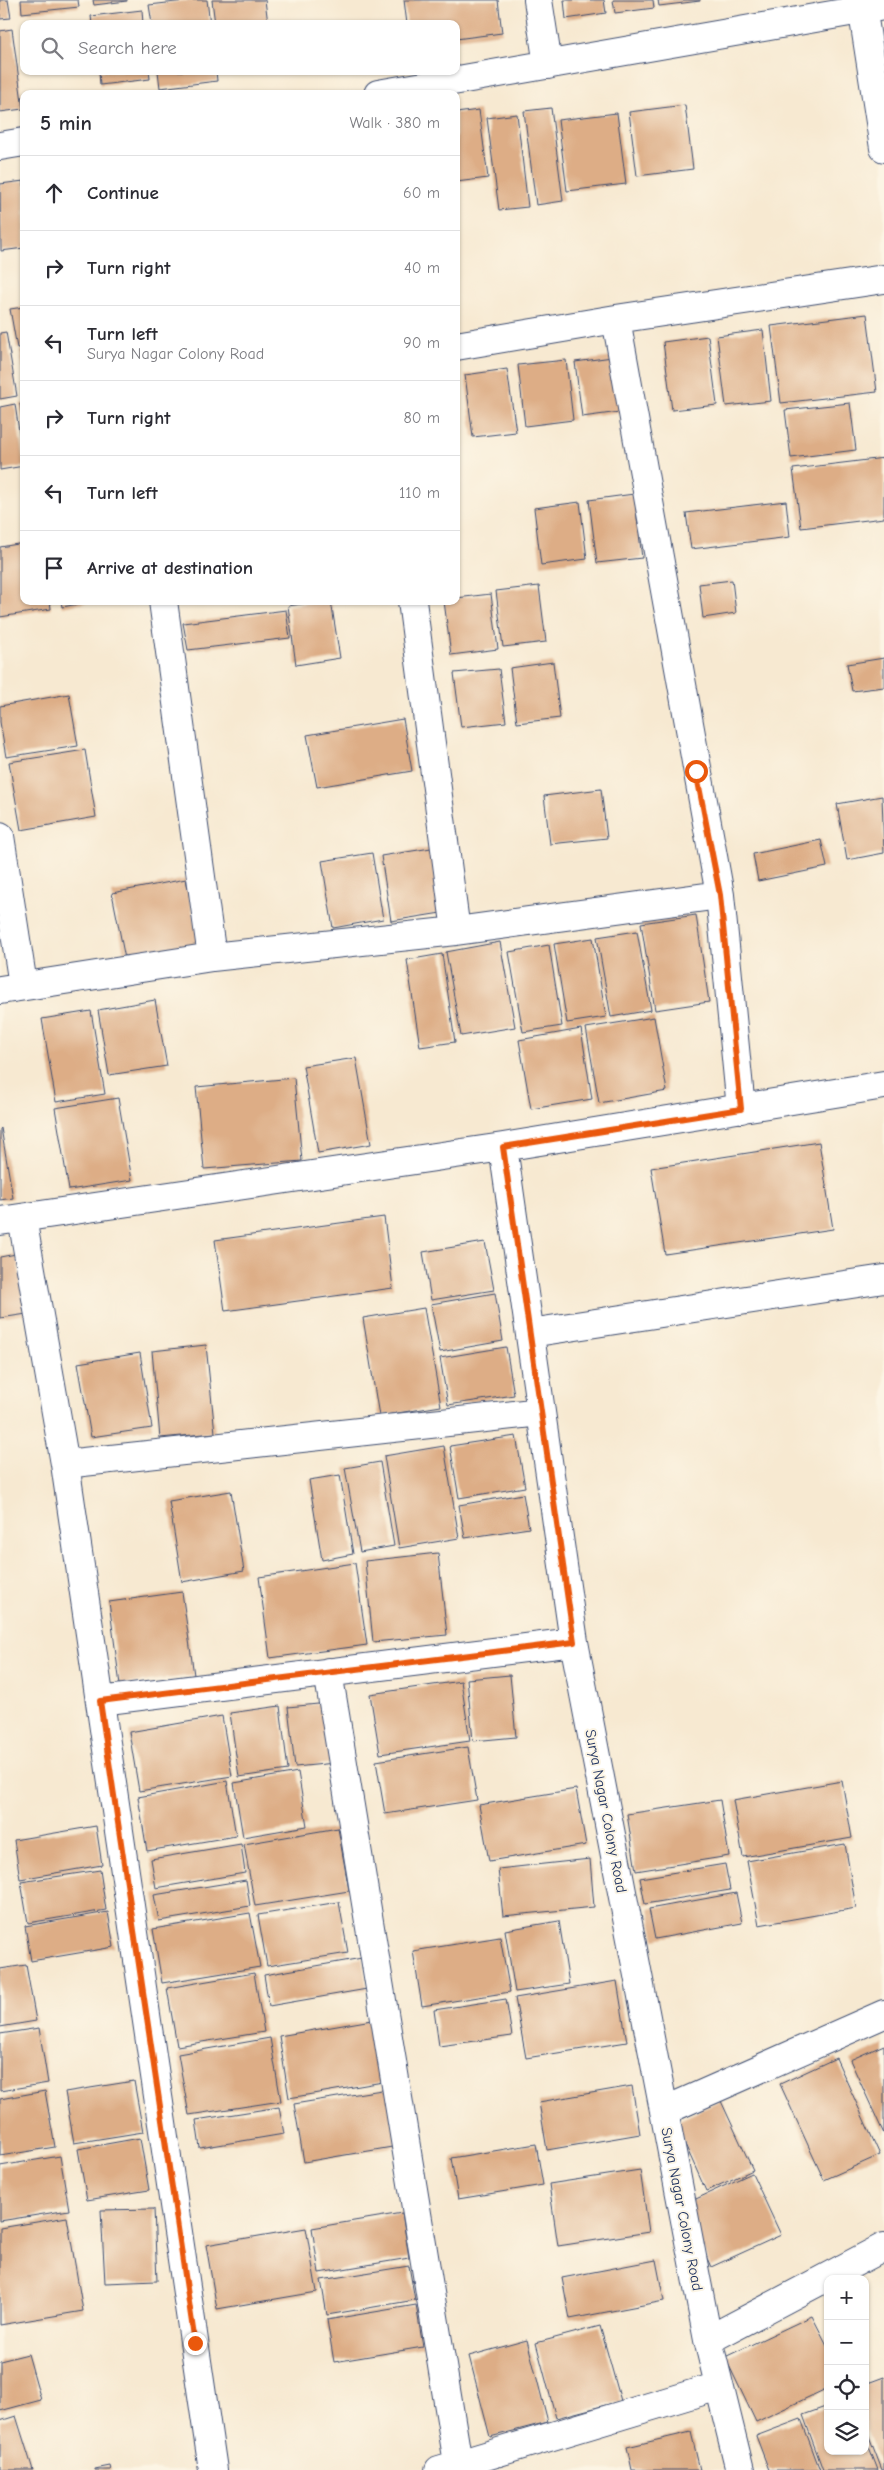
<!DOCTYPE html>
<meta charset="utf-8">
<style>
:root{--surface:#fff;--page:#f2f2f3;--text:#2b2b33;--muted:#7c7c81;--line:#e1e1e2}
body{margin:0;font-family:"Comic Neue",sans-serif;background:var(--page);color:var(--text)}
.controls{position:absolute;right:15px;bottom:15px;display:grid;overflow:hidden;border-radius:10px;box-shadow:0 1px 4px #0004}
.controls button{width:45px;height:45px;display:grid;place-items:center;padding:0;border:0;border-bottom:1px solid var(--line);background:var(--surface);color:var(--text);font:25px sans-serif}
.stop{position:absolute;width:15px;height:15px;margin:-11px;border:4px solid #ea580c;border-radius:50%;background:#fff}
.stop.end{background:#ea580c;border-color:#fff;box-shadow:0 1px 5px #0008}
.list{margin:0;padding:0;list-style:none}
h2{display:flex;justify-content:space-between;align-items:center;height:65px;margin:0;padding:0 20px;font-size:21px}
h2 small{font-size:16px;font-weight:400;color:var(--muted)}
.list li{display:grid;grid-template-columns:32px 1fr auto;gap:15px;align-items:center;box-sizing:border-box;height:75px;padding:0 20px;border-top:1px solid var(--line)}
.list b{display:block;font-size:19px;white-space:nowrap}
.list p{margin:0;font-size:16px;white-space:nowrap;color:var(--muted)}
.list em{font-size:16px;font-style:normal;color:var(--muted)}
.icon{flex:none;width:28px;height:28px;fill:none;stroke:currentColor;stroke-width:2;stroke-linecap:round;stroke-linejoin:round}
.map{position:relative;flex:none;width:884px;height:2470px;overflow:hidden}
.search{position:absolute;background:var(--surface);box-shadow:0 1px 4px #0004;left:20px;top:20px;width:440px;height:55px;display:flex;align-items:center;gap:12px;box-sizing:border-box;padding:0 18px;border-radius:10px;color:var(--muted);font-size:19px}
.panel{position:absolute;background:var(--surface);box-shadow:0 1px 4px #0004;left:20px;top:90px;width:440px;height:515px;border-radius:10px}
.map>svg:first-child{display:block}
.building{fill:#ddad86}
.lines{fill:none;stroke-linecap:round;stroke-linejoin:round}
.minor-casing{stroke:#3c4b6f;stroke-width:30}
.minor{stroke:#fff;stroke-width:28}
.route{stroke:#ea580c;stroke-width:6}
.labels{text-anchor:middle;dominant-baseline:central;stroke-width:4;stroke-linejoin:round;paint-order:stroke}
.street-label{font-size:15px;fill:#1b2f5e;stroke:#fcf5e5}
</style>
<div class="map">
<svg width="884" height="2470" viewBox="0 0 884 2470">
<rect width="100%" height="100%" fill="#fcf5e5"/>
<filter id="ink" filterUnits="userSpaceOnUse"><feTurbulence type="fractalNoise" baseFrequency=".02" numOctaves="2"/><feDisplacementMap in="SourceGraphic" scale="10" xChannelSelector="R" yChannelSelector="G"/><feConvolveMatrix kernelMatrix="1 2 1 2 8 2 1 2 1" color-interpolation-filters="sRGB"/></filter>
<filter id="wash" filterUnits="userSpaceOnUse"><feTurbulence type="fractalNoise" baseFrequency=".0096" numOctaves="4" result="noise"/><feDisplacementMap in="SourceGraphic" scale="20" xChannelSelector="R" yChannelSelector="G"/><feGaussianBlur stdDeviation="1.12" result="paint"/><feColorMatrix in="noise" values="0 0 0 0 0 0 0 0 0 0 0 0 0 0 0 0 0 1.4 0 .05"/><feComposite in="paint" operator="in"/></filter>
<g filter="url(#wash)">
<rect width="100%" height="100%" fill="#f7e9d1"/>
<g id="blocks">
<!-- building -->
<path class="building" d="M 0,0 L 8,0 L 11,18 L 0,19 Z
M 21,0 L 78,0 L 79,7 L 22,13 Z
M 93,0 L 127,0 L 127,1 L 94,5 Z
M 194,0 L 207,0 L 210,24 L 152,24 L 149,5 Z
M 212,0 L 265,0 L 268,24 L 215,24 Z
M 404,0 L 498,0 L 502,33 L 456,39 L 456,24 L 407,24 Z
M 564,0 L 604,0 L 606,13 L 566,19 Z
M 613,0 L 653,0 L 654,8 L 615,13 Z
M 658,0 L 700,0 L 700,1 L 659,6 Z
M 142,10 L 143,24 L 92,24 L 91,16 Z
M 12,29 L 23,109 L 0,112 L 0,31 Z
M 99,71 L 149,71 L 150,79 L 100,85 Z
M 158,71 L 216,71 L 217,81 L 160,88 Z
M 685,105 L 693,169 L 637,176 L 629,112 Z
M 551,108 L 563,201 L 536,205 L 524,111 Z
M 479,110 L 488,178 L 456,182 L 456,113 Z
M 617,113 L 626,184 L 567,191 L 558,120 Z
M 517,114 L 528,207 L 499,210 L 487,118 Z
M 24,181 L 24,248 L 1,251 L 0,184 Z
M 24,307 L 24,347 L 17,348 L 10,309 Z
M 867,314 L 877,392 L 781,403 L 771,326 Z
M 763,330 L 771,401 L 726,406 L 717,336 Z
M 6,332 L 17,396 L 0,399 L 0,333 Z
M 708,336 L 717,405 L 672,410 L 663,342 Z
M 24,350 L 24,369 L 23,369 L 20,351 Z
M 620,356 L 627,411 L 582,417 L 575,362 Z
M 566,360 L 573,420 L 525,426 L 518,365 Z
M 507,369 L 516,432 L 473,437 L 465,375 Z
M 24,403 L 24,422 L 23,422 L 20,404 Z
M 850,403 L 856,450 L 791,458 L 785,410 Z
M 15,404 L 24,466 L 0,470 L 0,407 Z
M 884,458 L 884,518 L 801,528 L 793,469 Z
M 634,494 L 642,558 L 597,563 L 589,500 Z
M 786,501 L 790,537 L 691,549 L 686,513 Z
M 580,502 L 587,559 L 541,565 L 534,508 Z
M 24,543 L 24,601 L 50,601 L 51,609 L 0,617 L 0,547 Z
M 732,580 L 736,613 L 703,618 L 699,584 Z
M 539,586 L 546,642 L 503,647 L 496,591 Z
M 491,594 L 498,649 L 451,655 L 444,601 L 456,601 L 456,598 Z
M 61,601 L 89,601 L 89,602 L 62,607 Z
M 321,601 L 331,601 L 340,658 L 296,665 L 288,606 Z
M 286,610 L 290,638 L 188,650 L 183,623 Z
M 884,658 L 884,687 L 852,691 L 847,664 Z
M 553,662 L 560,718 L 517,723 L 510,668 Z
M 499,669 L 506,722 L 461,727 L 454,673 Z
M 69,694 L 78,746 L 6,757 L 0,722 L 0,706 Z
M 403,719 L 412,771 L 317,787 L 307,735 Z
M 85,750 L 96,817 L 21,830 L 9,762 Z
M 601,789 L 607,838 L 550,844 L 544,796 Z
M 882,796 L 884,853 L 847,860 L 837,804 Z
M 821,840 L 827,867 L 758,881 L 753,854 Z
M 431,848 L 441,913 L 391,921 L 381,856 Z
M 372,853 L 383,919 L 333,928 L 322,861 Z
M 186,879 L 200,950 L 126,964 L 112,893 Z
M 696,915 L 709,1002 L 655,1010 L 641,923 Z
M 637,931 L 651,1010 L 611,1017 L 597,937 Z
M 593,938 L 606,1017 L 567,1023 L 554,944 Z
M 500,942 L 515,1027 L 461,1036 L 446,952 Z
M 549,945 L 562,1026 L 523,1032 L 509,952 Z
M 442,954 L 455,1042 L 420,1047 L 407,960 Z
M 155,1000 L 167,1066 L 109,1075 L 98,1010 Z
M 91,1011 L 105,1094 L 56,1102 L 42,1019 Z
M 654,1017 L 667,1091 L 599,1103 L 586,1028 Z
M 581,1029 L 592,1099 L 531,1109 L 519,1040 Z
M 356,1058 L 371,1144 L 318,1153 L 303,1066 Z
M 294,1078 L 302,1161 L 204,1169 L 196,1087 Z
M 118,1098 L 132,1180 L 69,1190 L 55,1108 Z
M 1,1128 L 13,1198 L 0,1200 L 0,1129 Z
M 819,1142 L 833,1229 L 665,1254 L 651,1168 Z
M 384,1217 L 393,1288 L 225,1311 L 215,1240 Z
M 485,1242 L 494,1290 L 431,1300 L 423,1252 Z
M 16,1254 L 27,1314 L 0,1318 L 0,1257 Z
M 495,1293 L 503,1341 L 440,1352 L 431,1304 Z
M 424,1308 L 441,1406 L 379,1416 L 363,1318 Z
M 206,1345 L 215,1433 L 160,1438 L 152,1351 Z
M 506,1347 L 514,1395 L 448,1405 L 440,1358 Z
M 140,1353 L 152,1428 L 91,1437 L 78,1363 Z
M 516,1436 L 525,1487 L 459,1498 L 450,1446 Z
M 444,1446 L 459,1538 L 399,1548 L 384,1456 Z
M 380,1462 L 394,1546 L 360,1552 L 345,1468 Z
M 340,1475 L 353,1554 L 322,1560 L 309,1480 Z
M 231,1491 L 244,1571 L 182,1582 L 169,1501 Z
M 523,1494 L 529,1528 L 465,1538 L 459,1505 Z
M 438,1553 L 447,1635 L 373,1642 L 365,1561 Z
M 355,1563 L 367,1645 L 270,1658 L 259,1577 Z
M 182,1592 L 194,1675 L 120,1685 L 109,1602 Z
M 510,1675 L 516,1737 L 473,1741 L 467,1679 Z
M 461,1681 L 470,1741 L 380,1754 L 370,1694 Z
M 328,1703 L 335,1763 L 295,1767 L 288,1707 Z
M 280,1706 L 288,1770 L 239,1777 L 230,1713 Z
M 222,1716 L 232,1776 L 139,1791 L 129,1732 Z
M 468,1747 L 477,1800 L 385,1814 L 376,1761 Z
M 298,1772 L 307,1826 L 243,1837 L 234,1783 Z
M 227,1781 L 236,1836 L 147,1851 L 138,1797 Z
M 842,1781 L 852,1838 L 743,1857 L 733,1800 Z
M 576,1789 L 586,1845 L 489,1861 L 479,1805 Z
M 720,1800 L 729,1856 L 636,1871 L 627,1814 Z
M 96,1826 L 102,1865 L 20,1879 L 14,1840 Z
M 338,1828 L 349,1891 L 255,1906 L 244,1844 Z
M 241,1844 L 245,1873 L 156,1888 L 151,1859 Z
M 845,1844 L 856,1908 L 759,1925 L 747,1861 Z
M 590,1859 L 594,1907 L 503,1916 L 498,1869 Z
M 725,1864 L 730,1890 L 645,1904 L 640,1878 Z
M 100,1870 L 106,1910 L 28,1923 L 21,1882 Z
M 246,1880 L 250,1906 L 159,1921 L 154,1895 Z
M 736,1893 L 742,1923 L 655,1939 L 649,1909 Z
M 339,1902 L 348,1953 L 267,1966 L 258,1915 Z
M 108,1912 L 114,1947 L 31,1961 L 25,1926 Z
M 250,1913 L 260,1967 L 162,1983 L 153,1929 Z
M 559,1921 L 569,1984 L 515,1992 L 505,1930 Z
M 500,1937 L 510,1992 L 422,2006 L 413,1951 Z
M 362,1958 L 367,1989 L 269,2006 L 264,1975 Z
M 26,1965 L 36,2021 L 0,2027 L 0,1969 Z
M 254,1973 L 264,2032 L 177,2046 L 167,1988 Z
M 617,1981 L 627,2042 L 526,2058 L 515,1998 Z
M 506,1999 L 512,2036 L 439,2046 L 434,2010 Z
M 372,2020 L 383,2082 L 289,2098 L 279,2036 Z
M 39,2028 L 48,2083 L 0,2091 L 0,2034 Z
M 270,2038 L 281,2101 L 189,2115 L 178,2054 Z
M 884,2045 L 884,2134 L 850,2060 Z
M 836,2058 L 880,2155 L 824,2180 L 780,2084 Z
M 134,2081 L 143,2132 L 74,2143 L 65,2092 Z
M 632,2086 L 640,2134 L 547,2150 L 539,2102 Z
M 388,2089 L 398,2146 L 304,2162 L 294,2104 Z
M 45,2091 L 55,2147 L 0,2156 L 0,2099 Z
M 721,2101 L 753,2170 L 706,2191 L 675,2122 Z
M 279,2107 L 284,2134 L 200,2148 L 196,2120 Z
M 140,2138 L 149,2190 L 87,2200 L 78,2149 Z
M 536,2144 L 543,2185 L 458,2199 L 451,2158 Z
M 60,2156 L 69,2210 L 0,2221 L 0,2166 Z
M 640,2170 L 649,2232 L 558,2246 L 549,2184 Z
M 752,2173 L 781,2235 L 711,2267 L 683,2205 Z
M 154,2209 L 157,2281 L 105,2283 L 101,2210 Z
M 402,2213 L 409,2258 L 319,2273 L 312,2228 Z
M 67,2217 L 83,2311 L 0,2325 L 0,2228 Z
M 306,2228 L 317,2292 L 217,2309 L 206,2245 Z
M 656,2260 L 664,2301 L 570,2319 L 562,2278 Z
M 409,2266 L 415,2300 L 327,2315 L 321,2280 Z
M 416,2305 L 423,2347 L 334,2362 L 327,2320 Z
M 812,2316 L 828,2347 L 828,2388 L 756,2422 L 725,2357 Z
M 600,2326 L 621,2401 L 556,2418 L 536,2343 Z
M 527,2340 L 548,2422 L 490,2437 L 469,2356 Z
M 28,2354 L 41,2400 L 0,2411 L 0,2361 Z
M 884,2377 L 884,2470 L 882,2470 L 865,2426 L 865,2384 Z
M 828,2406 L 828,2451 L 865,2451 L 865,2437 L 878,2470 L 823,2470 L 803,2415 Z
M 16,2416 L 33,2470 L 0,2470 L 0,2421 Z
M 801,2419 L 820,2470 L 769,2470 L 756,2436 Z
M 691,2432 L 700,2470 L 632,2470 L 627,2447 Z
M 110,2466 L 111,2470 L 95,2470 L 95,2469 Z"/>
</g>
</g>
<g filter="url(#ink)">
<use href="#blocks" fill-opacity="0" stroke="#3c4b6f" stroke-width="1"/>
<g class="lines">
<defs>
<path id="minor" d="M 538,0 L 548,65
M 861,0 L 884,148
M 378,94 L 884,6
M 0,146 L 24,142
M 616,319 L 720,895 L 741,1109
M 456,346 L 616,319 L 884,279
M 163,601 L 212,957
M 412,601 L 456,931
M 0,836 L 23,985
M 0,990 L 212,957 L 456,931 L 720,895
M 503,1147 L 574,1642 L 708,2340 L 740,2470
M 22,1218 L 65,1464 L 213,2470
M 0,1221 L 503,1147 L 884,1085
M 530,1333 L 884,1279
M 65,1464 L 541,1412
M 328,1672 L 458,2463
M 100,1701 L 574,1642
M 664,2111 L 884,2014
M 708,2340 L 884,2247
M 439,2470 L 719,2386"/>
</defs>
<!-- minor casing -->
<use href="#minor" class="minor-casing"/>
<!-- minor -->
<use href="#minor" class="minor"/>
</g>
</g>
<g class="lines" filter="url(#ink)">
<!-- route -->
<path class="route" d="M 195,2343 L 100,1701 L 574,1642 L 503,1147 L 741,1109 L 720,895 L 696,771"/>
</g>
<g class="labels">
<!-- street labels -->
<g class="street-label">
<text transform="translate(606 1811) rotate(79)">Surya Nagar Colony Road</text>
<text transform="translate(682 2209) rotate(79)">Surya Nagar Colony Road</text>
</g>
</g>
</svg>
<div class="controls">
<button>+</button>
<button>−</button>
<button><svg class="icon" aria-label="locate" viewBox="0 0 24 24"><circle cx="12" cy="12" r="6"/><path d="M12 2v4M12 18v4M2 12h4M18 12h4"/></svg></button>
<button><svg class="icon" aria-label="layers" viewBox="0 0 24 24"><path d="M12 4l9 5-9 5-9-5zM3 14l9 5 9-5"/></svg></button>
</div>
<div class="stop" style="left:696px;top:771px"></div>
<div class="stop end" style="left:195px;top:2343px"></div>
<div class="search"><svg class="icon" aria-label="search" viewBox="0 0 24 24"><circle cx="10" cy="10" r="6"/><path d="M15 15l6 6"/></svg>Search here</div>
<section class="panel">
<h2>5 min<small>Walk · 380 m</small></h2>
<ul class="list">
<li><svg class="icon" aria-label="ahead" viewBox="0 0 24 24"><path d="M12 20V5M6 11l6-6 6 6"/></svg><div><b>Continue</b></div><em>60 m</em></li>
<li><svg class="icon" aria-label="right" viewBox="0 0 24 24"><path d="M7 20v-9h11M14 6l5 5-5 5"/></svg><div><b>Turn right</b></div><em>40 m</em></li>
<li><svg class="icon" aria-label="left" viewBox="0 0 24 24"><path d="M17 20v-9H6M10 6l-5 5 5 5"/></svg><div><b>Turn left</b><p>Surya Nagar Colony Road</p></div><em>90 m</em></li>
<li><svg class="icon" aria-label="right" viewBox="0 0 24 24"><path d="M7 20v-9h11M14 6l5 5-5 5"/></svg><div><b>Turn right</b></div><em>80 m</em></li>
<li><svg class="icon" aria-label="left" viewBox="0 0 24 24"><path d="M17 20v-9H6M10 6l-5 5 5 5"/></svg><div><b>Turn left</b></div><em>110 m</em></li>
<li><svg class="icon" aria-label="arrive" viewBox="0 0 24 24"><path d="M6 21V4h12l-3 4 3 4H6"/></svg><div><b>Arrive at destination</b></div></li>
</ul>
</section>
</div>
